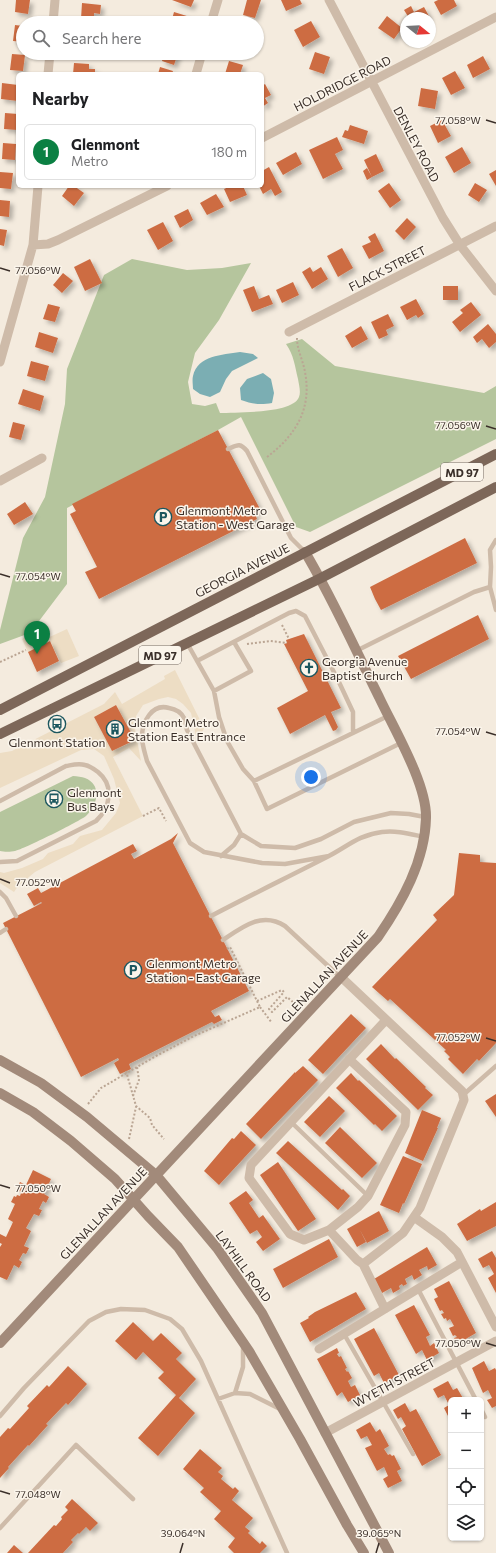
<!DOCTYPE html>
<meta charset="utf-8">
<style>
:root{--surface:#fff;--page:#f2f2f2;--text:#202124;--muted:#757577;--line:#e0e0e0;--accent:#0b8043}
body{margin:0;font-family:Commissioner,sans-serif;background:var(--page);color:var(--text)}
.controls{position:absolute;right:12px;bottom:12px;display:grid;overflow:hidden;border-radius:6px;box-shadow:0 1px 3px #0004}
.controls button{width:36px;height:36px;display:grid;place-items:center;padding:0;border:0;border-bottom:1px solid var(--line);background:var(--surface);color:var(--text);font:20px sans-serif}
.compass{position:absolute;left:400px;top:12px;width:36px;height:36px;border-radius:50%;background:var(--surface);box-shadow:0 1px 3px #0004;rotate:108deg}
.you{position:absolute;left:311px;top:777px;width:14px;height:14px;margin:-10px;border:3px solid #fff;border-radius:50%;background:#1a73e8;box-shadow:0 0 0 6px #1a73e833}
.badge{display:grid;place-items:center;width:26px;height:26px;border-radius:50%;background:var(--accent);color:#fff;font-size:13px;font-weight:700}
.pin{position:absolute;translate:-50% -33px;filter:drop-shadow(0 1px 2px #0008)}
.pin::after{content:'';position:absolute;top:21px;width:14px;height:12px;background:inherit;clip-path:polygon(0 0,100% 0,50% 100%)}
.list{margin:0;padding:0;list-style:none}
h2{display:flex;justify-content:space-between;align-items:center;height:52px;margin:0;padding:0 16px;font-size:17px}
h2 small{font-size:13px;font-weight:400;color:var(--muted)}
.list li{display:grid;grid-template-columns:26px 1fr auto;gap:12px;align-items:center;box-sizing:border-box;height:56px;margin:0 8px 8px;padding:0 8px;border:1px solid var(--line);border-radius:6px}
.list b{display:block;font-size:15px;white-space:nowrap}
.list p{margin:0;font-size:13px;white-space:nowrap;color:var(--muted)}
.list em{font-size:13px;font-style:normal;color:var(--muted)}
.icon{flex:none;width:22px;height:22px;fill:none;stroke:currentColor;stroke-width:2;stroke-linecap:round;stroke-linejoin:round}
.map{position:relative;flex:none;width:496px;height:1553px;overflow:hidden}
.search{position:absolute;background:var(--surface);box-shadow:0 1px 3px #0004;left:16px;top:16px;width:248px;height:44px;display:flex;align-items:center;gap:10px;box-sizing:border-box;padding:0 14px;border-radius:22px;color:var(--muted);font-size:15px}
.panel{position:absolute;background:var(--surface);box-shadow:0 1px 3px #0004;left:16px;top:72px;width:248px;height:116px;border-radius:6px}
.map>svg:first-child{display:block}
.green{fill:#b5c59d}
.plaza{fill:#edddc4;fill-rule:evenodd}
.water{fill:#7baeb3}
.building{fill:#cd6c43;filter:url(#shadow)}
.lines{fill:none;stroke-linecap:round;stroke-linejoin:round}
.path{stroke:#baa593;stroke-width:2;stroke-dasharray:2 2;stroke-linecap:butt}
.lane{stroke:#cebba9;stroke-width:4.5}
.street{stroke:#cebba9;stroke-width:9}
.secondary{stroke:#a28a7a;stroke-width:10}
.primary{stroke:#7d6759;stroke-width:10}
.ticks{fill:none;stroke:#3a2f29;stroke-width:1.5}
.labels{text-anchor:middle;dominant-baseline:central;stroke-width:3;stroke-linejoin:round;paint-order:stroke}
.shield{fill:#fbf5eb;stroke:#746a63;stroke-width:1}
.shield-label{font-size:11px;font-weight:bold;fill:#3a2f29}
.street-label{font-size:12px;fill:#3a2f29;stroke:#fbf5eb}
.poi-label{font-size:12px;fill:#3a2f29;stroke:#fbf5eb;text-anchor:start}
.ticks-label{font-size:10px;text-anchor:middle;fill:#3a2f29;stroke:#fbf5eb;stroke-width:3;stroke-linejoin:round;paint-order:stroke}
</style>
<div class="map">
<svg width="496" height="1553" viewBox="0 0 496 1553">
<defs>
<filter id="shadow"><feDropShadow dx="3.5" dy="3.5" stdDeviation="2" flood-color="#0004"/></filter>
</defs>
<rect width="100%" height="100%" fill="#f4ebde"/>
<!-- green -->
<path class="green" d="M 132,259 L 187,270 L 222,268 L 251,263 L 219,320 L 195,353 L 188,382 L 192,404 L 205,406 L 216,403 L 220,413 C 236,412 293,414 299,397 C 301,392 299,385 298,379 C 295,367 294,355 286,344 L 302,339 L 335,366 L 484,393 L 496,386 L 496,439 L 310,532 L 296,527 L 241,417 L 218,430 L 67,508 L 67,584 L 30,633 L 0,644 L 0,630 L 23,538 L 45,497 L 65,404 L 67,369 L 104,275 Z
M 73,776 C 77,776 82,777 85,778 C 103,785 97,806 86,816 C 80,821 24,849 15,851 C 11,852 4,852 0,851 L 0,812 Z"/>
<!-- plaza -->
<path class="plaza" d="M 67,629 L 79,656 L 61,663 L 50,641 L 28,652 L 22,639 L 31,634 L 43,640 Z
M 175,670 L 204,728 L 199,741 L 196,736 L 191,713 L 183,704 L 176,699 L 168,697 L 159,699 L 143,705 L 136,716 L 135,729 L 141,761 L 129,748 L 113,757 L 143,816 L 35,872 L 18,886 L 14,892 L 0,883 L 0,872 L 4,873 L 22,868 L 43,859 L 48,853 L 73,844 L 80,836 L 102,830 L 116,813 L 120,803 L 114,779 L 104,756 L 94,749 L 81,750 L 0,788 L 0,753 L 12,751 L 104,704 L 115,692 L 122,704 L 165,679 L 164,676 ZM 116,705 L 134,740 L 112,751 L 94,717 Z"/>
<!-- water -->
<path class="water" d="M 240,352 L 253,354 L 258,358 L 232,371 L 226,379 L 220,392 L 210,397 L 200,394 L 193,389 C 193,385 192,380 193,376 C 198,355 222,355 240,352 Z
M 263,373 L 271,379 L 274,393 L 272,403 C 260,405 252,404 241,400 L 240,388 L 247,379 Z"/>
<!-- building -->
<path class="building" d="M 16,0 L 30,0 L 28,14 L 15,12 Z
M 172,0 L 194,0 L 191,7 Z
M 247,0 L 261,0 L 255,18 L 243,15 Z
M 281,0 L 300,0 L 302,4 L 286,11 Z
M 438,0 L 454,0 L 457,6 L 441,15 L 434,2 Z
M 82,3 L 101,5 L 100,14 L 94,13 L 94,21 L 81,19 Z
M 411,6 L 414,12 L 424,7 L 430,18 L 409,18 L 404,10 Z
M 174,12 L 190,17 L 188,23 L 171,23 Z
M 387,16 L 402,28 L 394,39 L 378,28 Z
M 311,21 L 320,37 L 303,47 L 294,30 Z
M 15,25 L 23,26 L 23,42 L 13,41 Z
M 315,52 L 330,57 L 324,74 L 309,69 Z
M 164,53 L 178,53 L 174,65 L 162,61 Z
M 12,54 L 25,55 L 23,71 L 10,70 Z
M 483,56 L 490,69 L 473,78 L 467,65 Z
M 229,61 L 243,65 L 240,74 L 225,74 Z
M 74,63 L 89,64 L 89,69 L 95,69 L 95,74 L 73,74 Z
M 160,67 L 173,71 L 172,74 L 158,74 Z
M 455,71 L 465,88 L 451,95 L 442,78 Z
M 2,83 L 18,85 L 18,101 L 1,99 Z
M 265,84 L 271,95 L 265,98 L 268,103 L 262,107 L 262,86 Z
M 421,88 L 438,91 L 435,109 L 418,106 Z
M 5,113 L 18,114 L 17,130 L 4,129 Z
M 442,120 L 451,136 L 438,143 L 430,126 Z
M 350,125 L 368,131 L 364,144 L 342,137 L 345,130 L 348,131 Z
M 337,137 L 343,150 L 335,154 L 343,169 L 323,179 L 309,150 Z
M 3,143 L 16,144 L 15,160 L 2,159 Z
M 462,147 L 471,163 L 454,173 L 445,157 Z
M 296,152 L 302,164 L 283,175 L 276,163 Z
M 376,154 L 384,171 L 372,177 L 364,160 Z
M 269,167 L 282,192 L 275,196 L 271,189 L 263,194 L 259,186 L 262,186 L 262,171 Z
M 367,168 L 372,177 L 367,180 L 363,171 Z
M 496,170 L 496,186 L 489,174 Z
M 0,172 L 13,173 L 11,189 L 0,188 Z
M 389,183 L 401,200 L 390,208 L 378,191 Z
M 475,183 L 487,190 L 479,202 L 468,195 Z
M 69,186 L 74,186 L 84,193 L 74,206 L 62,196 Z
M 231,186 L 243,186 L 247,195 L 230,202 L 224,189 Z
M 216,194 L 224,207 L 207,215 L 200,203 Z
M 0,200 L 10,201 L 9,217 L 0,216 Z
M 188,209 L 193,220 L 180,228 L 174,216 Z
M 407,218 L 416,227 L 404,240 L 395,231 Z
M 163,222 L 173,241 L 158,250 L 147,230 Z
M 0,229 L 7,230 L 4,246 L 0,245 Z
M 375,233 L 384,251 L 369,259 L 362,246 L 371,242 L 368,237 Z
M 342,248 L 353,268 L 338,277 L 327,256 Z
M 90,259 L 102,283 L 85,291 L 74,267 Z
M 310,267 L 313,272 L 321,267 L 328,279 L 312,289 L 302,272 Z
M 63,273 L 73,281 L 62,293 L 53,285 Z
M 293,282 L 299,295 L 282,303 L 276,290 Z
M 254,286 L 259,299 L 269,295 L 273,304 L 252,312 L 243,290 Z
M 443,286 L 458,286 L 458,300 L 443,300 Z
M 416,299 L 424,314 L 418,318 L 416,315 L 407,320 L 400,307 Z
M 471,302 L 481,315 L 460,332 L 452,322 L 463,313 L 460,310 Z
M 48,304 L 60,307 L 55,322 L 43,319 Z
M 388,314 L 394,326 L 386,330 L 388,335 L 379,339 L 371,322 Z
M 488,324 L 496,334 L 496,342 L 489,348 L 482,339 L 477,343 L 473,337 Z
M 361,326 L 368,339 L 352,348 L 345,336 Z
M 39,332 L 58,338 L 53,353 L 35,347 Z
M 31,361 L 49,366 L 45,381 L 27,376 Z
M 23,389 L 44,396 L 40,411 L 18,404 Z
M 13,422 L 25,425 L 21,440 L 9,437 Z
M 218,430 L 260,509 L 254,512 L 257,519 L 99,599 L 85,572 L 97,567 L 70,514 L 76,511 L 72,504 Z
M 25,502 L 33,514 L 14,525 L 7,514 Z
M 465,538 L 477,563 L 381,610 L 375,599 L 370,587 Z
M 478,615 L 489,639 L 411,679 L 398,656 Z
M 304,634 L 341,708 L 331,712 L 338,727 L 336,730 L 333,731 L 325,715 L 290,734 L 277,708 L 308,691 L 284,644 L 287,643 L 286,640 Z
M 50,641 L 59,661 L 37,672 L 28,652 Z
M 116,705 L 135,740 L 112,751 L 94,717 Z
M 178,833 L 173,843 L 249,991 L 211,1011 L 215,1017 L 219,1015 L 222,1020 L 214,1024 L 212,1022 L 129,1064 L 131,1069 L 120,1074 L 114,1063 L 119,1060 L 118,1058 L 81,1077 L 3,923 L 42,903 L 41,902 L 34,906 L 27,894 L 38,888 L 41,893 L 133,844 L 137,851 L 131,854 L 134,859 L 171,839 Z
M 459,853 L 480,855 L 480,862 L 496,863 L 496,1043 L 479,1061 L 477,1059 L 463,1074 L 448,1059 L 450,1057 L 444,1051 L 446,1050 L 390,999 L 388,1001 L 372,987 L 437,920 L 433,915 L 454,895 Z
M 351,1014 L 366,1028 L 323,1074 L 308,1060 Z
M 381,1044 L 395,1059 L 396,1058 L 426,1087 L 425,1088 L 433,1095 L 418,1110 L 366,1059 Z
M 303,1066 L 318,1080 L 261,1139 L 246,1124 L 295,1072 L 295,1073 Z
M 351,1073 L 358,1081 L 359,1080 L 397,1116 L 382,1131 L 375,1124 L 374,1125 L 336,1088 Z
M 496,1094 L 496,1117 L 485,1101 Z
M 329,1096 L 345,1111 L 320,1137 L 304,1122 Z
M 422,1110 L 441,1118 L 437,1128 L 438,1128 L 423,1161 L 405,1153 Z
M 340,1127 L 377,1163 L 362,1178 L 325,1143 Z
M 241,1131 L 256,1145 L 219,1185 L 204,1171 L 232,1138 L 234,1139 Z
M 288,1141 L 342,1190 L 343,1189 L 350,1196 L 338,1210 L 276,1153 Z
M 403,1156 L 422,1164 L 404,1204 L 403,1203 L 399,1213 L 380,1205 Z
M 278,1162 L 316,1219 L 298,1231 L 260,1175 Z
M 33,1170 L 51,1179 L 44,1194 L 49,1197 L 46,1203 L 43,1201 L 39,1209 L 42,1210 L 39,1216 L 34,1214 L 26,1228 L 31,1231 L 24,1246 L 29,1248 L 26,1254 L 23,1253 L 19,1260 L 22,1262 L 19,1268 L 14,1265 L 7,1280 L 0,1277 L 0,1247 L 2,1244 L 0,1243 L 0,1234 L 6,1237 L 13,1222 L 8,1219 L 15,1204 L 11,1202 L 14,1196 L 16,1197 L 17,1195 L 20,1196 L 21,1193 L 17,1188 L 20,1182 L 26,1185 Z
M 246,1191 L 253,1200 L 249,1203 L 259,1218 L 263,1215 L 280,1239 L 263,1251 L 256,1242 L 262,1237 L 257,1230 L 250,1234 L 229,1203 Z
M 496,1202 L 496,1226 L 467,1241 L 457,1224 L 480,1209 L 481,1211 Z
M 379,1211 L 389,1231 L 367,1243 L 360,1230 L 366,1242 L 357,1247 L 347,1229 Z
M 329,1239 L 338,1257 L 283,1288 L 273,1269 Z
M 427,1247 L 437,1265 L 428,1270 L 427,1266 L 419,1270 L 422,1275 L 414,1280 L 412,1275 L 405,1279 L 407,1284 L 403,1286 L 402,1284 L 399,1286 L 400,1289 L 393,1293 L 391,1288 L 382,1293 L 374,1279 Z
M 492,1251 L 496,1258 L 496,1293 L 488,1278 L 494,1274 L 489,1265 L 483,1268 L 478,1259 Z
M 449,1281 L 476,1333 L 457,1344 L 454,1338 L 457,1337 L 455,1335 L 453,1336 L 449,1328 L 454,1326 L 450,1319 L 447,1321 L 446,1318 L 444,1319 L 441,1314 L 444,1313 L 442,1310 L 440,1311 L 434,1299 L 438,1297 L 434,1289 Z
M 356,1292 L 366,1309 L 310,1342 L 300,1323 L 309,1318 L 308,1317 L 315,1312 Z
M 414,1305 L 430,1335 L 426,1337 L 430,1346 L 434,1343 L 439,1353 L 427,1360 L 422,1350 L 416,1354 L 395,1315 Z
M 133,1322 L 153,1341 L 161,1333 L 182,1353 L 176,1359 L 196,1379 L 179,1398 L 195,1413 L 158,1456 L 138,1438 L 176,1395 L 158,1378 L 164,1372 L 143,1352 L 136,1360 L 115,1341 Z
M 374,1328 L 399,1375 L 384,1383 L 379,1373 L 374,1376 L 354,1339 Z
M 337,1348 L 339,1353 L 337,1354 L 339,1357 L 341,1356 L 347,1368 L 345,1369 L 347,1372 L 348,1371 L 352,1378 L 348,1381 L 351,1387 L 355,1385 L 360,1395 L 348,1402 L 342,1392 L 337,1396 L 317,1359 Z
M 484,1361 L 489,1371 L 495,1368 L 496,1370 L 496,1406 L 492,1408 L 487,1400 L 492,1398 L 488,1390 L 483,1393 L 472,1368 Z
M 68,1366 L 87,1384 L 68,1405 L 66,1403 L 46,1424 L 48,1425 L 29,1446 L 28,1445 L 8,1467 L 9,1468 L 0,1478 L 0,1437 L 8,1428 L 10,1429 L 29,1408 L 27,1406 L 47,1385 L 49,1387 Z
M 448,1381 L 453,1390 L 457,1388 L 464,1400 L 451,1400 L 451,1422 L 444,1408 L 449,1405 L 444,1395 L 438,1398 L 433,1389 Z
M 405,1403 L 410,1412 L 416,1409 L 441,1455 L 422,1466 L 402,1429 L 406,1426 L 401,1417 L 398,1419 L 393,1410 Z
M 370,1422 L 376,1432 L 380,1429 L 389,1446 L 384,1449 L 388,1455 L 390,1454 L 392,1456 L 394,1455 L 401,1469 L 397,1471 L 402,1481 L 388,1488 L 383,1479 L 388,1476 L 384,1467 L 377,1471 L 365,1448 L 372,1445 L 367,1436 L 361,1439 L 356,1430 Z
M 200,1449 L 222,1468 L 218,1472 L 223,1476 L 221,1479 L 233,1489 L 235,1487 L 239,1491 L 232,1500 L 253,1518 L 245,1527 L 250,1531 L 248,1533 L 260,1544 L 262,1541 L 267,1546 L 260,1553 L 234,1553 L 228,1547 L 235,1538 L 214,1519 L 221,1511 L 200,1492 L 204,1488 L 183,1469 Z
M 72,1499 L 98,1523 L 90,1531 L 86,1527 L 79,1534 L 78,1533 L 71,1540 L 73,1542 L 63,1553 L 28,1553 L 54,1525 L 56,1526 L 62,1519 L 61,1517 L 68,1510 L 65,1507 Z
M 14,1545 L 23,1553 L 7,1553 Z"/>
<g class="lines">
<!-- path -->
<path class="path" d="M 267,457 C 296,435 312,409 305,372 C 303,360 297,350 297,338
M 282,625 L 289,639
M 247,644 L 270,641 L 287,643
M 0,662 L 26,650
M 143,816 L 159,808 L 166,821
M 257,1001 L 282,990 L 284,992 L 269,1009 L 272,1012 L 287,997 L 293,1002
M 260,1007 L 272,1023
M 126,1071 L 136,1106 L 150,1118 L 152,1125 L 164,1139
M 133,1096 L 139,1080 L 137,1067
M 88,1104 L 101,1088 L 156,1056 L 194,1036 L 260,1007 L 230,947 L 227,949
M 129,1139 L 136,1107"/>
<!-- lane -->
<path class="lane" d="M 228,449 C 237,445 240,442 247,451 L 291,538 L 305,552
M 496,540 L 490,550 L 491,567 L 490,587 L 496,610
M 187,643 L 214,691 L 251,671 L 234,642
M 356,651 L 474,592 L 490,587
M 197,661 L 289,613 L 296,611 L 305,616 L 338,680 L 353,712 L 353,733
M 214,691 L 219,717 L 227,741 L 243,769 L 254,781 L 267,809 L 401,743
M 254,781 L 388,716
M 0,801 L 66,766 C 72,765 78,763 85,765 C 90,766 94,769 98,772 C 115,786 110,808 96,821 L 17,861 L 0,862
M 221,856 L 234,845 L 241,834
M 329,856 L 285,864 L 262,863 L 204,852 L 190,843 L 147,761 C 145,753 142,745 142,737 C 142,722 152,703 169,708 C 175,709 181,712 184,718 C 186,721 186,727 187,730 L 241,834 L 261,846 L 295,848 L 321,839 L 354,822 L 391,813 L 409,814 L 425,817
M 0,892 L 6,898 L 16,916
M 211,916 C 249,896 288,877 327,857 C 347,847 358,835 382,832 C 396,830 410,834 424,837
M 0,933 L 6,929
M 223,940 C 242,927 262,911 285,926 L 340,977
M 463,1095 L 496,1066
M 291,1122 L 368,1196
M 418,1289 L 476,1400
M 344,1334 L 413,1454
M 235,1393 L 243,1367 L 243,1345
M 218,1399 L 235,1393 L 250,1394 L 280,1409
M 481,1409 L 485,1417
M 0,1416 L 24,1388 L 89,1321 L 106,1312 L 121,1309 L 145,1310 L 170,1319 L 182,1329 L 201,1361 L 287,1553
M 0,1528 L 76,1445 L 133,1499"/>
<!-- street -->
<path class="street" d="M 329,0 L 443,218 L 460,245 L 496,291
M 53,23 L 55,0
M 211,23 L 218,0
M 48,74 L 50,53
M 196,74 L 202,53
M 262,138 L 496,17
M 33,245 L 48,244 L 58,240 L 167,186
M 289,332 L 496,226
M 0,362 L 33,245 L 38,186
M 0,481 L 42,458
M 349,1059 L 406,1112 L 405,1125 L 368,1196 L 358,1207 L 329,1230 L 304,1240 L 290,1234 L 249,1178 L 251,1165 L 386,1020
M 414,1217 L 442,1237 L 457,1252 L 496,1327
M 329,1230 L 357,1260 L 363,1264 L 403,1233 L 420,1208 L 464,1100 L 462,1091 L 341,977
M 363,1264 L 385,1309
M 319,1349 L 462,1262
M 325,1433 L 496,1341"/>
<!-- secondary -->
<path class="secondary" d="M 0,1060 L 41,1083 L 87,1117 L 156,1175 L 217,1248 L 262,1313 L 389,1553
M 0,1093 L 33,1112 L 71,1141 L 115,1179 L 148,1216 L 178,1247 L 249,1351 L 300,1439 L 347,1525 L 364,1553
M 0,1343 L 378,937 C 402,902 425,861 426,818 C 427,784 394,729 379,697 C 355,649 333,599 305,552"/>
<!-- primary -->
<path class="primary" d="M 0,710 L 496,454
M 0,734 L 321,578 L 496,487"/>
</g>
<!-- ticks -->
<path class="ticks" d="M 486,120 L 496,123M 0,268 L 10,271M 486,426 L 496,429M 0,574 L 10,577M 486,732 L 496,735M 0,879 L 10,883M 486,1038 L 496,1041M 0,1185 L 10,1188M 486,1343 L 496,1346M 0,1491 L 10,1494M 180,1553 L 183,1543M 376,1553 L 379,1543"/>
<!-- icons -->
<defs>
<symbol id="parking-ring" viewBox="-11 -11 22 22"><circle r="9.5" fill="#fbf5eb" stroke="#1c575f" stroke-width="1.5"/><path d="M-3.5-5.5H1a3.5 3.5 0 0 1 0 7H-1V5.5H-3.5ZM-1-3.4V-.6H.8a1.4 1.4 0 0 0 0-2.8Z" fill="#1c575f"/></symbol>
<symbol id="church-ring" viewBox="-11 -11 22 22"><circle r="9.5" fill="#fbf5eb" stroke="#1c575f" stroke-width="1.5"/><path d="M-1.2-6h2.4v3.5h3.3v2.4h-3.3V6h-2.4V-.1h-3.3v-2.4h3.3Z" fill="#1c575f"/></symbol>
<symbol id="bus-ring" viewBox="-11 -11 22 22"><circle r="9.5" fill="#fbf5eb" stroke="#1c575f" stroke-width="1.5"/><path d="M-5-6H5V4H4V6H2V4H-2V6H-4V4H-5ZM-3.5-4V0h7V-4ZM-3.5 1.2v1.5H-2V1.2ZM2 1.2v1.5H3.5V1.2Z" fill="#1c575f"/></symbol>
<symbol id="building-ring" viewBox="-11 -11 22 22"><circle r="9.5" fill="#fbf5eb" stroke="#1c575f" stroke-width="1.5"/><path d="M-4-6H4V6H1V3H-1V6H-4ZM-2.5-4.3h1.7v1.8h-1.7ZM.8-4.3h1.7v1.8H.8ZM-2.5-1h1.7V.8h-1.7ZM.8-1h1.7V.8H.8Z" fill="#1c575f"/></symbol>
</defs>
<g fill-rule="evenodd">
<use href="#parking-ring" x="153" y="507" width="20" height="20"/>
<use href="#church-ring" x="299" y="658" width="20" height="20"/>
<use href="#bus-ring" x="47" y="714" width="20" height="20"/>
<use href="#building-ring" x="105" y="719" width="20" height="20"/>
<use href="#bus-ring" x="44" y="789" width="20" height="20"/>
<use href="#parking-ring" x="123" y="960" width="20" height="20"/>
</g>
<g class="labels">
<!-- shield labels -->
<g class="shield">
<rect x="441" y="463" width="42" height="18" rx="3"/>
<rect x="139" y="646" width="42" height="18" rx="3"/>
</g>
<g class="shield-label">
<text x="462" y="472">MD 97</text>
<text x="160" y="655">MD 97</text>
</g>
<!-- street labels -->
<g class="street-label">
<text transform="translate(342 83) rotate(-27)">HOLDRIDGE ROAD</text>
<text transform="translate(417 144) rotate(62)">DENLEY ROAD</text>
<text transform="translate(387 268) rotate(-27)">FLACK STREET</text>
<text transform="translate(242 570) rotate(-27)">GEORGIA AVENUE</text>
<text transform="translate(324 976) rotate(-47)">GLENALLAN AVENUE</text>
<text transform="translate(103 1213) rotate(-47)">GLENALLAN AVENUE</text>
<text transform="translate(244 1266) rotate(54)">LAYHILL ROAD</text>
<text transform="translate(394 1382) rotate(-28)">WYETH STREET</text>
</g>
<!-- poi labels -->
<g class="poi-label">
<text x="176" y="510">Glenmont Metro<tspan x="176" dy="14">Station - West Garage</tspan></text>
<text x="322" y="661">Georgia Avenue<tspan x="322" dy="14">Baptist Church</tspan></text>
<text x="128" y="722">Glenmont Metro<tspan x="128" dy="14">Station East Entrance</tspan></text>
<text x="57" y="742" text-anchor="middle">Glenmont Station</text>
<text x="67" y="792">Glenmont<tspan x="67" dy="14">Bus Bays</tspan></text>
<text x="146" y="963">Glenmont Metro<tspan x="146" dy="14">Station - East Garage</tspan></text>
</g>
</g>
<g class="ticks-label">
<text x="458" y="124">77.058°W</text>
<text x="38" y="274">77.056°W</text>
<text x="458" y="429">77.056°W</text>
<text x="38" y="580">77.054°W</text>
<text x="458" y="735">77.054°W</text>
<text x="38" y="886">77.052°W</text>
<text x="458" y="1041">77.052°W</text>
<text x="38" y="1192">77.050°W</text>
<text x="458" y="1347">77.050°W</text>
<text x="38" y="1498">77.048°W</text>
<text x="183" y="1537">39.064°N</text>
<text x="379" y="1537">39.065°N</text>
</g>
</svg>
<div class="controls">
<button>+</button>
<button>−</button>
<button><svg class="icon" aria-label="locate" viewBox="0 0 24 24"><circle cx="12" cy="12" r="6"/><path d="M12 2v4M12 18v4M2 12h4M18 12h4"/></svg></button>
<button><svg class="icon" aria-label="layers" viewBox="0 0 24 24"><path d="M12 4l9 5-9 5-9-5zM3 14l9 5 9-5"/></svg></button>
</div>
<svg class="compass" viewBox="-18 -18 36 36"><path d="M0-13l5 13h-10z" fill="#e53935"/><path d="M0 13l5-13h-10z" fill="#757577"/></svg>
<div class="you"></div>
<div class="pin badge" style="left:37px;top:654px">1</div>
<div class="search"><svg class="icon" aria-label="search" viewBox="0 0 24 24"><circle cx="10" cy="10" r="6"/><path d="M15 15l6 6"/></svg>Search here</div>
<section class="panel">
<h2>Nearby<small></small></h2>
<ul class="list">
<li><span class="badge">1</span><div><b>Glenmont</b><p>Metro</p></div><em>180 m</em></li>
</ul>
</section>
</div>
